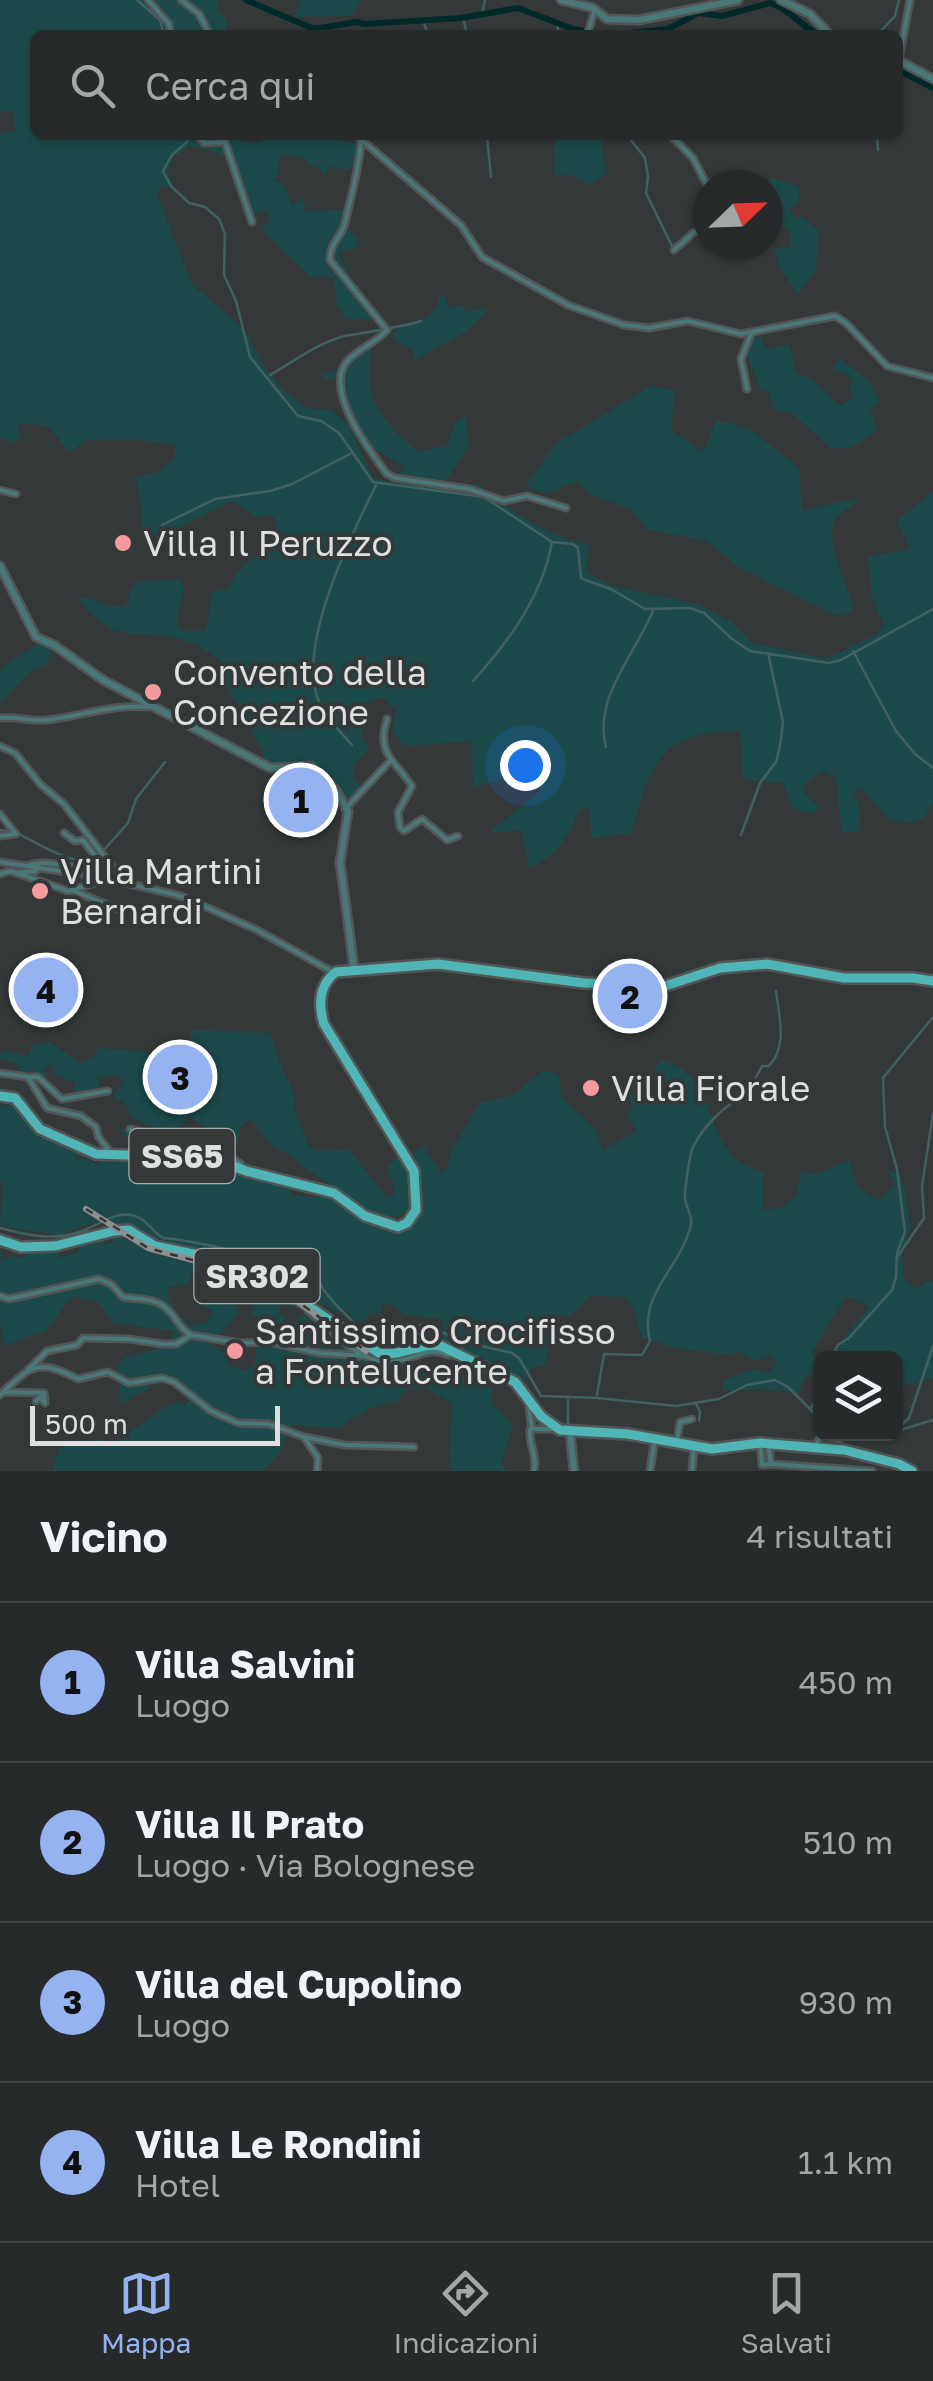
<!DOCTYPE html>
<html lang="it">
<meta charset="utf-8">
<style>
:root{--surface:#272a2a;--page:#333636;--text:#f1f3f6;--muted:#a4a7a8;--line:#434647;--accent:#95b2f1}
body{margin:0;font-family:"Golos Text",sans-serif;background:var(--page);color:var(--text)}
.controls{position:absolute;right:30px;bottom:30px;display:grid;overflow:hidden;border-radius:15px;box-shadow:0 2px 8px #0004}
.controls button{width:90px;height:90px;display:grid;place-items:center;padding:0;border:0;border-bottom:2px solid var(--line);background:var(--surface);color:var(--text);font:50px sans-serif}
.compass{position:absolute;left:693px;top:170px;width:90px;height:90px;border-radius:50%;background:var(--surface);box-shadow:0 2px 8px #0004;rotate:67deg}
.scale{position:absolute;left:30px;bottom:25px;width:250px;box-sizing:border-box;padding-left:10px;border:5px solid #dee0e0;border-top:0;font-size:28px;line-height:35px;white-space:nowrap;color:#dee0e0;-webkit-text-stroke:8px #343838;paint-order:stroke}
.you{position:absolute;left:525px;top:765px;width:35px;height:35px;margin:-25px;border:8px solid #fff;border-radius:50%;background:#1a73e8;box-shadow:0 0 0 15px #1a73e833}
.badge{display:grid;place-items:center;width:65px;height:65px;border-radius:50%;background:var(--accent);color:#111;font-size:32px;font-weight:700}
.pin{position:absolute;translate:-50% -50%;border:5px solid #fff;box-shadow:0 2px 10px #0006}
.list{margin:0;padding:0;list-style:none}
h2{display:flex;justify-content:space-between;align-items:center;height:130px;margin:0;padding:0 40px;font-size:42px}
h2 small{font-size:32px;font-weight:400;color:var(--muted)}
.list li{display:grid;grid-template-columns:65px 1fr auto;gap:30px;align-items:center;box-sizing:border-box;height:160px;padding:0 40px;border-top:2px solid var(--line)}
.list b{display:block;font-size:38px;white-space:nowrap}
.list p{margin:0;font-size:32px;white-space:nowrap;color:var(--muted)}
.list em{font-size:32px;font-style:normal;color:var(--muted)}
.icon{flex:none;width:55px;height:55px;fill:none;stroke:currentColor;stroke-width:2;stroke-linecap:round;stroke-linejoin:round}
.map{position:relative;flex:none;width:933px;height:1471px;overflow:hidden}
.search{position:absolute;background:var(--surface);box-shadow:0 2px 8px #0004;left:30px;right:30px;top:30px;height:110px;display:flex;align-items:center;gap:25px;box-sizing:border-box;padding:0 35px;border-radius:15px;color:var(--muted);font-size:38px}
.sheet{height:770px;background:var(--surface)}
nav{display:flex;justify-content:space-around;align-items:center;box-sizing:border-box;height:140px;border-top:2px solid var(--line);background:var(--surface);font-size:28px;color:var(--muted)}
nav a{display:grid;justify-items:center;gap:5px}
nav .on{color:var(--accent)}
.map>svg:first-child{display:block}
.green{fill:#1c4a4a}
.lines{fill:none;stroke-linecap:round;stroke-linejoin:round}
.stream{stroke:#436060;stroke-width:2.5}
.river{stroke:#002929;stroke-width:6}
.minor-casing{stroke:#535656;stroke-width:9}
.tertiary-casing{stroke:#535656;stroke-width:11}
.primary-casing{stroke:#535656;stroke-width:14}
.minor{stroke:#4a7777;stroke-width:4}
.tertiary{stroke:#4a7777;stroke-width:6}
.primary{stroke:#50b5b6;stroke-width:9}
.rail-casing{stroke:#8c8f8f;stroke-width:6}
.rail{stroke:#343838;stroke-width:2.5;stroke-dasharray:8;stroke-linecap:butt}
.poi-dot{fill:#f59b9d;stroke:#343838;stroke-width:4}
.labels{text-anchor:middle;dominant-baseline:central;stroke-width:8;stroke-linejoin:round;paint-order:stroke}
.shield{fill:#343838;stroke:#abaeae;stroke-width:2.5}
.shield-label{font-size:32px;font-weight:bold;fill:#dee0e0}
.poi-label{font-size:35px;fill:#dee0e0;stroke:#343838;text-anchor:start}
</style>
<div class="map">
<svg width="933" height="1471" viewBox="0 0 933 1471">
<rect width="100%" height="100%" fill="#343838"/>
<!-- green -->
<path class="green" d="M 0,0 L 219,0 L 217,7 L 226,20 L 228,35 L 35,35 L 35,135 L 233,135 L 231,139 L 260,144 L 265,135 L 326,135 L 363,147 L 362,159 L 352,158 L 354,164 L 349,169 L 339,169 L 332,165 L 324,175 L 319,168 L 307,164 L 307,159 L 285,154 L 279,157 L 278,177 L 274,179 L 285,186 L 292,206 L 303,199 L 306,211 L 344,210 L 346,231 L 351,230 L 360,246 L 338,253 L 349,275 L 379,314 L 370,320 L 346,319 L 337,305 L 334,278 L 310,276 L 266,234 L 263,228 L 269,221 L 269,212 L 258,211 L 253,217 C 238,171 243,153 190,146 L 173,157 L 167,172 L 173,184 L 166,189 L 161,185 L 157,194 L 192,285 L 245,330 L 262,363 L 285,392 L 308,409 L 331,410 L 348,424 L 373,478 L 395,483 L 405,467 C 360,441 355,437 345,385 L 331,378 L 326,380 L 323,375 L 350,363 L 372,347 C 362,398 380,420 418,452 L 447,445 L 455,424 L 466,416 L 469,445 L 446,481 L 455,489 L 477,483 C 520,518 537,530 590,546 L 586,571 L 612,586 L 697,604 L 730,621 L 752,643 L 826,659 L 878,634 L 884,624 L 872,598 L 868,557 L 910,549 L 897,521 L 933,491 L 933,802 L 924,818 C 891,830 882,813 863,789 L 854,793 L 859,807 L 861,831 L 842,833 L 836,778 L 824,771 L 804,784 L 805,794 L 819,807 L 815,814 L 793,808 L 783,782 L 743,780 L 740,731 C 657,732 653,761 631,833 L 592,838 L 589,808 L 579,810 C 568,837 557,856 529,868 L 521,830 L 488,833 L 540,792 L 541,766 L 473,788 L 472,741 L 405,746 L 392,731 L 396,709 L 382,697 L 366,703 L 362,737 L 369,750 L 353,764 L 353,779 L 363,787 L 347,805 L 336,785 L 308,762 L 280,766 L 265,763 L 263,751 L 229,692 L 220,660 C 211,654 202,647 192,643 C 139,623 120,653 77,597 C 95,597 108,610 126,606 L 132,587 L 139,581 L 179,580 L 184,587 L 176,626 L 183,631 L 206,631 L 213,590 L 226,591 C 238,568 254,554 279,547 L 274,515 L 257,517 L 231,501 L 162,536 L 148,538 L 141,527 C 146,508 137,496 136,476 L 156,473 L 175,458 L 175,445 L 140,440 L 84,440 L 73,451 L 65,449 C 52,423 45,424 17,424 L 22,439 L 13,442 L 0,438 L 0,133 L 15,130 L 14,112 L 0,111 Z
M 300,0 L 361,0 L 352,16 L 295,17 Z
M 555,135 L 604,135 L 601,148 L 607,172 L 591,185 L 569,175 L 554,175 Z
M 770,177 L 799,187 L 799,202 L 788,211 L 798,218 L 803,217 L 819,231 L 816,270 L 798,294 L 779,267 L 775,248 L 791,248 L 790,230 L 768,220 Z
M 440,295 L 445,296 L 448,308 L 463,305 L 465,312 L 491,307 L 467,331 L 415,360 L 412,349 L 393,339 L 395,330 C 416,322 435,321 440,295 Z
M 760,336 L 766,349 L 788,345 L 794,359 L 794,373 C 817,378 824,392 841,406 L 855,397 L 849,390 L 853,382 L 848,375 L 832,368 L 840,358 L 870,383 L 880,402 L 870,408 L 877,431 L 853,447 L 831,449 L 791,412 L 775,411 L 769,392 L 761,390 L 746,352 L 750,341 Z
M 651,386 L 675,391 L 671,430 L 702,452 L 717,420 L 751,430 L 799,468 L 802,510 C 823,508 841,499 862,499 C 854,505 841,511 836,518 C 822,538 849,588 854,608 L 847,615 L 833,614 L 740,568 L 707,541 L 649,530 L 630,509 L 591,494 L 576,481 L 548,494 L 526,487 L 554,445 Z
M 41,642 L 54,647 L 46,665 L 33,669 L 0,703 L 0,669 Z
M 191,1030 L 270,1033 L 279,1060 L 296,1098 L 293,1106 L 309,1147 L 320,1151 L 349,1150 L 387,1197 L 394,1196 L 394,1184 L 387,1170 L 390,1163 L 404,1154 L 411,1169 L 411,1207 C 387,1232 363,1210 342,1193 C 326,1181 313,1175 298,1161 C 290,1153 278,1151 270,1144 C 263,1137 258,1126 251,1119 L 239,1128 L 238,1143 L 218,1133 L 218,1128 L 210,1130 L 187,1116 L 184,1124 L 169,1134 L 172,1142 L 194,1144 L 214,1141 L 232,1161 L 206,1153 L 135,1147 L 119,1130 L 124,1129 L 153,1138 L 157,1130 L 131,1117 L 124,1101 L 117,1101 L 113,1093 L 124,1083 L 119,1075 L 98,1077 L 100,1091 L 74,1096 L 75,1083 L 56,1075 L 50,1063 L 44,1070 L 48,1084 L 37,1074 L 21,1075 L 18,1064 L 0,1059 L 0,1054 L 7,1051 L 28,1057 L 33,1045 L 50,1042 L 79,1063 L 95,1056 L 98,1048 L 148,1052 L 152,1071 L 150,1077 C 156,1102 169,1101 192,1100 L 193,1083 L 211,1084 L 205,1075 L 190,1074 Z
M 660,1060 C 715,1074 701,1122 734,1157 C 741,1165 753,1168 763,1172 L 763,1210 L 780,1208 L 797,1196 L 801,1172 L 817,1174 L 849,1160 L 858,1187 L 877,1201 L 895,1185 L 888,1169 L 901,1175 L 911,1227 L 902,1257 L 904,1280 L 918,1289 L 925,1282 L 933,1281 L 933,1378 L 896,1388 L 896,1358 L 828,1358 L 869,1307 L 859,1300 L 845,1297 L 812,1353 L 820,1372 C 805,1375 803,1379 799,1393 L 764,1389 L 723,1391 L 723,1380 L 751,1370 L 770,1372 L 776,1365 L 772,1355 L 756,1361 L 738,1351 L 729,1355 L 680,1349 L 642,1338 L 634,1309 L 625,1297 L 590,1296 L 571,1316 L 557,1315 L 545,1365 L 533,1367 L 523,1381 L 441,1344 L 387,1350 L 377,1347 L 310,1301 L 377,1341 L 395,1342 L 408,1340 L 407,1337 L 441,1333 L 444,1330 L 441,1319 L 406,1315 L 390,1303 L 381,1305 L 382,1316 L 371,1312 L 364,1323 L 355,1320 L 344,1308 L 339,1313 L 284,1284 L 285,1274 L 281,1267 L 245,1263 L 235,1255 L 219,1257 L 193,1248 L 168,1247 L 119,1227 L 87,1207 L 84,1210 L 99,1220 L 60,1235 L 0,1226 L 3,1184 L 0,1180 L 0,1104 L 6,1107 L 16,1104 L 36,1130 L 89,1153 L 74,1157 L 80,1164 L 79,1159 L 85,1158 L 99,1165 L 102,1159 L 208,1160 L 233,1174 L 256,1176 L 291,1186 L 291,1195 L 334,1198 L 366,1223 L 396,1230 L 419,1211 L 423,1189 L 414,1152 L 423,1145 L 441,1173 L 446,1171 L 452,1150 L 480,1103 L 514,1095 L 543,1071 L 559,1074 L 561,1097 L 595,1129 L 603,1150 L 637,1131 L 627,1115 L 634,1108 L 628,1095 L 650,1082 Z
M 114,1234 L 163,1256 L 240,1275 L 232,1280 L 223,1274 L 210,1280 L 191,1274 L 189,1284 L 168,1287 C 164,1303 181,1315 190,1326 L 207,1322 L 213,1311 L 200,1304 L 203,1298 L 211,1296 L 238,1307 L 237,1315 L 212,1344 L 227,1356 L 228,1366 L 247,1370 L 255,1363 L 257,1347 L 279,1346 L 281,1336 L 252,1313 L 253,1300 L 262,1296 L 258,1285 L 305,1310 L 285,1304 L 280,1307 L 279,1313 L 290,1325 L 304,1315 L 366,1354 L 370,1351 L 404,1356 L 408,1364 L 401,1371 L 402,1378 L 421,1376 L 425,1367 L 446,1367 L 491,1387 L 493,1405 L 513,1424 L 501,1465 L 508,1471 L 452,1471 L 449,1456 L 452,1403 L 425,1388 L 405,1390 L 396,1402 L 369,1408 L 339,1428 L 291,1425 L 280,1452 L 263,1471 L 52,1471 L 59,1449 L 82,1441 L 103,1440 L 108,1447 C 133,1434 151,1412 178,1402 L 185,1406 L 193,1395 L 184,1385 L 158,1377 L 147,1390 L 121,1403 L 117,1368 L 126,1357 L 169,1346 L 175,1331 L 115,1323 L 98,1302 L 72,1296 L 46,1331 L 4,1346 L 0,1322 L 0,1248 L 3,1260 L 11,1256 L 24,1258 L 26,1250 L 56,1249 L 59,1258 L 78,1252 L 81,1244 L 103,1236 L 105,1244 L 114,1242 Z"/>
<g class="lines">
<!-- stream -->
<path class="stream" d="M 137,0 L 160,20 L 164,35
M 482,14 L 485,0
M 463,17 L 467,35
M 423,20 L 428,35
M 557,23 L 559,35
M 877,35 L 895,16 L 899,0
M 187,135 L 187,142 L 172,155 L 163,171 L 171,186 L 189,203 L 205,207 L 219,219 L 225,234 L 224,275 L 236,301 L 250,357 L 298,416 L 321,421 L 339,433 L 373,482 L 484,497 L 552,542 L 573,544 L 578,548 L 581,578 L 585,580 L 611,589 L 645,609 L 690,608 L 704,613 L 732,639 L 750,651 L 829,663 L 841,660 L 933,609
M 487,135 L 491,177
M 627,135 L 645,158 L 648,177 L 646,193 L 673,248
M 877,135 L 878,150
M 270,375 C 295,361 321,340 350,335 C 374,331 397,328 421,321
M 162,525 L 215,499 L 270,491 L 292,484 L 350,454
M 853,651 L 896,731 L 915,754 L 933,768
M 473,681 C 509,641 542,597 552,542
M 352,745 C 339,730 321,713 316,693 C 301,636 351,536 376,485
M 606,747 C 593,698 635,654 653,611
M 0,830 L 12,832
M 19,834 C 40,845 71,864 95,862
M 741,835 L 760,783 L 776,762 L 780,746 L 783,722 L 768,653
M 103,851 L 128,823 L 136,799 L 165,762
M 0,1228 C 26,1235 53,1241 79,1232 C 96,1227 112,1212 131,1215 C 146,1217 151,1231 163,1238 C 187,1240 208,1245 231,1250 C 258,1256 291,1244 312,1270 C 317,1275 319,1284 324,1290 C 331,1301 362,1332 373,1338 L 424,1324 L 464,1342 L 512,1353 L 519,1358 L 541,1396 L 597,1398 L 676,1406 L 719,1399 L 747,1385 L 775,1380 L 788,1387 L 820,1419
M 898,1256 L 924,1218 L 922,1186 L 933,1114
M 831,1358 L 838,1345 L 849,1338 L 892,1290 L 896,1277 L 897,1253 L 905,1232 L 897,1169 L 885,1127 L 883,1078 L 933,1017
M 597,1395 L 604,1354 L 642,1355 L 650,1341 C 638,1295 678,1270 690,1229 C 694,1216 687,1211 685,1199 C 684,1194 690,1152 693,1147 C 705,1124 725,1105 747,1094 L 762,1066 L 769,1066 C 788,1046 779,1017 776,991
M 568,1400 L 568,1427
M 696,1404 L 700,1411 L 699,1421
M 810,1409 L 820,1395
M 896,1430 L 909,1418 L 933,1346
M 897,1431 L 933,1420
M 860,1434 L 870,1434"/>
<!-- river -->
<path class="river" d="M 246,0 L 314,29 L 356,22 L 365,24 L 461,18 L 518,8 L 573,29 L 608,35
M 611,35 L 668,29 L 698,13 L 722,16 L 770,3 L 782,8 L 817,35
M 898,70 L 933,88"/>
<defs>
<path id="minor" d="M 148,0 L 169,24 L 171,35
M 181,0 L 199,14 L 210,35
M 587,35 L 595,9
M 899,60 L 910,0
M 197,135 L 204,143 L 225,142 L 252,222
M 356,135 L 461,225 L 482,257 L 568,305 L 624,325 L 649,328 L 688,321 L 741,334 L 835,316 L 846,323 L 887,366 L 933,378
M 670,135 L 693,158 L 708,187
M 361,142 C 359,169 351,197 345,223 C 341,238 330,242 330,260 L 387,330 C 378,341 361,348 349,359 C 321,387 369,450 387,474 L 395,478 L 469,489 L 504,501 L 527,496 L 566,508
M 674,250 L 693,233 L 708,226
M 747,389 L 741,359 L 751,334
M 0,490 L 16,494
M 0,718 C 16,716 31,722 47,720 C 81,716 113,704 148,707
M 387,719 C 376,754 394,759 412,786 L 398,812 L 400,827 L 404,831 L 422,819 L 447,840 L 458,836
M 0,746 L 15,753 L 41,785 L 64,804 L 112,866 L 106,880 L 68,891 L 11,871 L 0,874
M 347,807 L 391,760
M 0,814 L 16,834 L 0,836
M 0,862 L 100,877 L 181,896 L 257,930 L 333,972
M 27,866 C 47,857 75,872 98,867 L 98,860 L 83,840 L 75,841 L 64,833
M 15,873 L 36,871
M 74,891 L 120,910
M 630,985 L 632,972 L 645,970
M 619,988 L 608,1005 L 627,1014
M 0,1073 L 28,1077
M 130,1129 L 182,1142 L 215,1140 L 224,1153 L 241,1164
M 104,1152 L 107,1148 L 98,1136 L 96,1127 L 81,1116 L 47,1108 L 28,1077 L 38,1077 L 62,1099 L 108,1091
M 242,1278 L 292,1300
M 0,1296 L 9,1299 L 99,1279 L 111,1284 L 123,1297 C 140,1300 156,1297 169,1311 C 178,1320 180,1329 191,1335
M 308,1311 C 330,1328 359,1363 388,1362 C 412,1362 425,1345 449,1355
M 28,1370 L 47,1351 L 77,1345 L 83,1338 L 129,1339 L 163,1344 L 176,1344 L 191,1335 L 240,1343 L 270,1342 L 319,1353 L 366,1356
M 4,1392 L 44,1393 L 45,1403 L 40,1397 L 36,1401
M 0,1395 C 32,1364 38,1359 78,1379 L 108,1372 L 129,1383 L 162,1378 L 174,1382 L 211,1411 L 238,1423 L 269,1424 L 304,1437 L 318,1458 L 317,1471
M 529,1408 L 532,1428
M 304,1437 L 345,1445 L 414,1447
M 677,1441 L 680,1422 L 692,1419
M 760,1443 L 762,1465 L 771,1464 L 768,1444
M 814,1448 L 822,1434 L 839,1440
M 771,1464 L 872,1471
M 534,1471 C 538,1455 528,1445 530,1429 L 556,1429
M 650,1471 L 655,1438
M 692,1471 L 694,1446"/>
<path id="tertiary" d="M 561,0 L 593,8 L 607,19 L 639,20 L 738,0
M 781,0 L 810,14 L 830,35
M 898,60 L 933,79
M 0,566 L 36,637 L 54,645 L 103,680 L 270,768 L 311,766 L 336,790 L 348,812 L 340,862 L 354,968
M 570,1432 L 574,1471"/>
<path id="primary" d="M 0,1096 L 15,1098 L 40,1129 L 96,1154 L 213,1158 L 246,1171 L 334,1193 L 365,1216 L 398,1227 L 407,1223 L 416,1210 L 414,1171 L 324,1024 C 318,1004 319,985 336,972 L 438,964 L 584,983 L 665,986 L 720,968 L 767,964 L 844,978 L 913,978 L 933,981
M 0,1240 L 21,1247 L 55,1246 L 114,1231 L 129,1230 L 155,1246 L 203,1256 L 275,1284 L 379,1353 C 402,1357 420,1342 441,1346 L 515,1382 L 541,1416 L 560,1430 L 628,1434 L 712,1449 L 760,1443 L 844,1450 L 899,1464 L 912,1471"/>
</defs>
<!-- minor casing -->
<use href="#minor" class="minor-casing"/>
<!-- tertiary casing -->
<use href="#tertiary" class="tertiary-casing"/>
<!-- primary casing -->
<use href="#primary" class="primary-casing"/>
<!-- minor -->
<use href="#minor" class="minor"/>
<!-- tertiary -->
<use href="#tertiary" class="tertiary"/>
<!-- primary -->
<use href="#primary" class="primary"/>
<defs>
<path id="rail" d="M 86,1209 L 148,1248 L 222,1268 L 286,1293 L 366,1351"/>
</defs>
<!-- rail casing -->
<use href="#rail" class="rail-casing"/>
<!-- rail -->
<use href="#rail" class="rail"/>
</g>
<!-- markers -->
<g class="poi-dot">
<circle cx="123" cy="543" r="10"/>
<circle cx="153" cy="692" r="10"/>
<circle cx="40" cy="891" r="10"/>
<circle cx="591" cy="1088" r="10"/>
<circle cx="235" cy="1351" r="10"/>
</g>
<g class="labels">
<!-- shield labels -->
<g class="shield">
<rect x="129.5" y="1129" width="105" height="54" rx="8"/>
<rect x="194.5" y="1249" width="125" height="54" rx="8"/>
</g>
<g class="shield-label">
<text x="182" y="1156">SS65</text>
<text x="257" y="1276">SR302</text>
</g>
<!-- poi labels -->
<g class="poi-label">
<text x="143" y="543">Villa Il Peruzzo</text>
<text x="173" y="672">Convento della<tspan x="173" dy="40">Concezione</tspan></text>
<text x="60" y="871">Villa Martini<tspan x="60" dy="40">Bernardi</tspan></text>
<text x="611" y="1088">Villa Fiorale</text>
<text x="255" y="1331">Santissimo Crocifisso<tspan x="255" dy="40">a Fontelucente</tspan></text>
</g>
</g>
</svg>
<div class="controls">
<button><svg class="icon" aria-label="layers" viewBox="0 0 24 24"><path d="M12 4l9 5-9 5-9-5zM3 14l9 5 9-5"/></svg></button>
</div>
<svg class="compass" viewBox="-18 -18 36 36"><path d="M0-13l5 13h-10z" fill="#e53935"/><path d="M0 13l5-13h-10z" fill="#a4a7a8"/></svg>
<div class="scale">500 m</div>
<div class="you"></div>
<div class="pin badge" style="left:301px;top:800px">1</div>
<div class="pin badge" style="left:630px;top:996px">2</div>
<div class="pin badge" style="left:180px;top:1077px">3</div>
<div class="pin badge" style="left:46px;top:990px">4</div>
<div class="search"><svg class="icon" aria-label="search" viewBox="0 0 24 24"><circle cx="10" cy="10" r="6"/><path d="M15 15l6 6"/></svg>Cerca qui</div>
</div>
<section class="sheet">
<h2>Vicino<small>4 risultati</small></h2>
<ul class="list">
<li><span class="badge">1</span><div><b>Villa Salvini</b><p>Luogo</p></div><em>450 m</em></li>
<li><span class="badge">2</span><div><b>Villa Il Prato</b><p>Luogo · Via Bolognese</p></div><em>510 m</em></li>
<li><span class="badge">3</span><div><b>Villa del Cupolino</b><p>Luogo</p></div><em>930 m</em></li>
<li><span class="badge">4</span><div><b>Villa Le Rondini</b><p>Hotel</p></div><em>1.1 km</em></li>
</ul>
</section>
<nav>
<a class="on"><svg class="icon" aria-label="map" viewBox="0 0 24 24"><path d="M3 6l6-2 6 2 6-2v14l-6 2-6-2-6 2zM9 4v14M15 6v14"/></svg>Mappa</a>
<a><svg class="icon" aria-label="directions" viewBox="0 0 24 24"><path d="M12 3l9 9-9 9-9-9zM9 14v-3h6M13 9l2 2-2 2"/></svg>Indicazioni</a>
<a><svg class="icon" aria-label="saved" viewBox="0 0 24 24"><path d="M7 4h10v16l-5-4-5 4z"/></svg>Salvati</a>
</nav>
